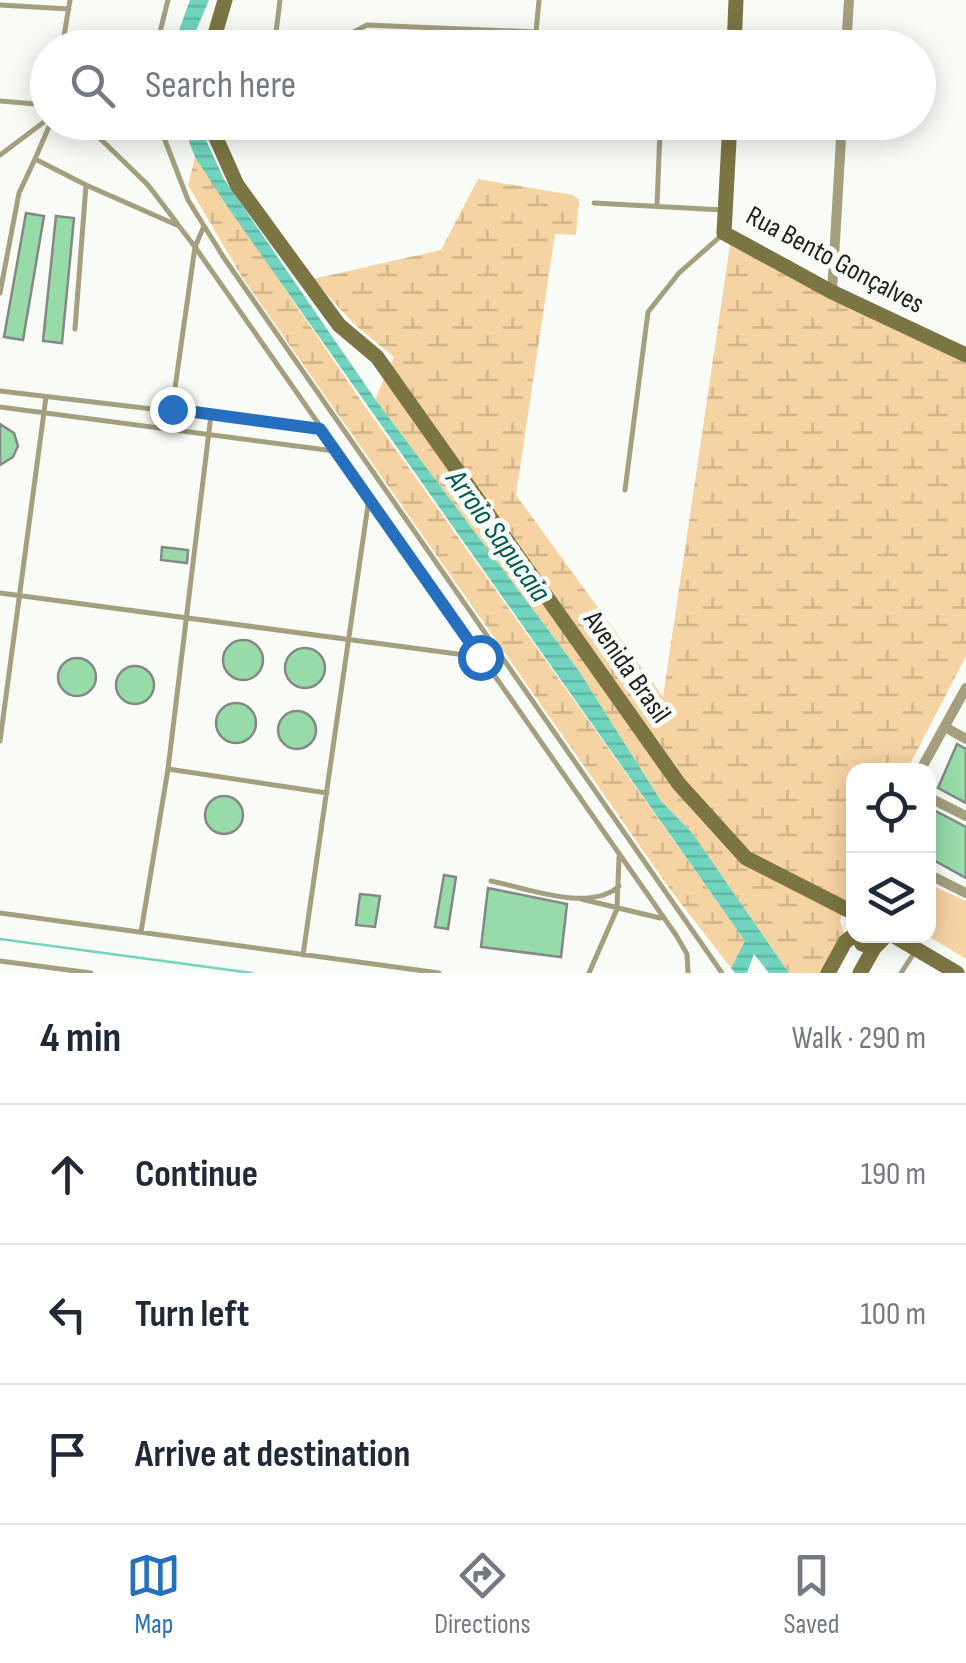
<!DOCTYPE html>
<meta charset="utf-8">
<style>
:root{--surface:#fff;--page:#f2f2f3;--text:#1f2937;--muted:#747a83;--line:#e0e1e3;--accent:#266fbf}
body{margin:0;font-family:"Sofia Sans Condensed",sans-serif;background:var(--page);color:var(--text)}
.controls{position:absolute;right:30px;bottom:30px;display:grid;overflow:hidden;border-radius:20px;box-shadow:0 5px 25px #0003}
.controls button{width:90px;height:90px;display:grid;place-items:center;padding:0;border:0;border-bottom:2px solid var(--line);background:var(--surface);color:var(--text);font:50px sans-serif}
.stop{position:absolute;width:30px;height:30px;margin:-22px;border:8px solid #266fbf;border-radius:50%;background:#fff}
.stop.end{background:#266fbf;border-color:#fff;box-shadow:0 2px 10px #0008}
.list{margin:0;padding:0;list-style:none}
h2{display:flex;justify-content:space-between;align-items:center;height:130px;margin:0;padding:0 40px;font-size:42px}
h2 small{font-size:32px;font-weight:400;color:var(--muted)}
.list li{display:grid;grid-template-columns:65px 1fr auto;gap:30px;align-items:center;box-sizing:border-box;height:140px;padding:0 40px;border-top:2px solid var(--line)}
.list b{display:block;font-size:38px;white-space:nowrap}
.list em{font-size:32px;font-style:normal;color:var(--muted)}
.icon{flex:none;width:55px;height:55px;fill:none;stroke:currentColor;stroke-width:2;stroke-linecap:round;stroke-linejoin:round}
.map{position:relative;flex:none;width:966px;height:973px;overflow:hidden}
.search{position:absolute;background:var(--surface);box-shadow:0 5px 25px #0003;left:30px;right:30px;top:30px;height:110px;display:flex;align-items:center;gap:25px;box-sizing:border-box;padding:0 35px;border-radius:55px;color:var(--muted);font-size:38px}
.sheet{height:550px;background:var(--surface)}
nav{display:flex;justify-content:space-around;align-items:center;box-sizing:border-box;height:140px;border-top:2px solid var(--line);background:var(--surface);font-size:28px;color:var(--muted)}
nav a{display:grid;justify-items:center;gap:5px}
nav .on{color:var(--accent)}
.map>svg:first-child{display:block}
.wetland{fill:url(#wetland-marsh)}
.park{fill:#f6d3a3}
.water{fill:url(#water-rules)}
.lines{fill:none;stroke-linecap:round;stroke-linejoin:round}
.stream{stroke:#70d4be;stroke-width:2.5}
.building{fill:#97dca8;stroke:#848985;stroke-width:2.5}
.lane{stroke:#a49f7f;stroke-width:5}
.street{stroke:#a49f7f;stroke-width:10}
.secondary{stroke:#7b7443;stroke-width:15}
.route{stroke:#266fbf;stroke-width:12}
.labels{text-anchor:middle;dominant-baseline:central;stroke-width:10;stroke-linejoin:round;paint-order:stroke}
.street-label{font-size:28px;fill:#212220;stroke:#f9fcf6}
.water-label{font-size:30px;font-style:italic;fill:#005a4c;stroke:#f9fcf6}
</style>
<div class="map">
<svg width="966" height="973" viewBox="0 0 966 973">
<defs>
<pattern id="wetland-marsh" width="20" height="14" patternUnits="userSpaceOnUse" patternTransform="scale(2.5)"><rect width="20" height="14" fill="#f6d3a3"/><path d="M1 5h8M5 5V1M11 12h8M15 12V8" fill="none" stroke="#d3b58c"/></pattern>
<pattern id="water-rules" width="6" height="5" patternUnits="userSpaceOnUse" patternTransform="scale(2.5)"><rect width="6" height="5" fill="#70d4be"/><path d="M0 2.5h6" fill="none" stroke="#61b6a3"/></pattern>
</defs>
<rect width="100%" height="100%" fill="#f9fcf6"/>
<!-- wetland -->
<path class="wetland" d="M 195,157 L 362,402 L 745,941 L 731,968 L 672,892 L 242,277 L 188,185 Z
M 478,179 L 573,195 L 579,200 L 576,235 L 555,234 L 516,495 L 663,697 L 730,245 L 966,361 L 966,656 L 907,770 L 854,771 L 853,879 L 840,921 L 844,933 L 822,973 L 789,973 L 693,834 L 661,801 L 579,671 L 375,399 L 394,357 L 354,324 L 313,279 L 441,250 Z"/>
<!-- park -->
<path class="park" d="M 929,884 L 966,901 L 966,959 L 928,936 Z"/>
<!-- water -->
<path class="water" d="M 190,0 L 209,0 L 189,47 L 173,47 Z
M 182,123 L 198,123 L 224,179 L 375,399 L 579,671 L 661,801 L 693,834 L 789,973 L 769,973 L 754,954 L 747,973 L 735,973 L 731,968 L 745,941 L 229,209 L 195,157 Z"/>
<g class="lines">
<!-- stream -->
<path class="stream" d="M 0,939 L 252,973"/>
</g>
<!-- building -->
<path class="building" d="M 26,213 L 44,216 L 23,340 L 4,337 Z
M 56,216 L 74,218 L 62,343 L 43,341 Z
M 0,424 L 14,433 L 18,446 L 13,457 L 0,465 Z
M 162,547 L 188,550 L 187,563 L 161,560 Z
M223 660a20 20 0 1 1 40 0a20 20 0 1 1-40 0Z
M285 668a20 20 0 1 1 40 0a20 20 0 1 1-40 0Z
M58 677a19 19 0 1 1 38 0a19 19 0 1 1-38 0Z
M116 685a19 19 0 1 1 38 0a19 19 0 1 1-38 0Z
M216 723a20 20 0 1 1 40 0a20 20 0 1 1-40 0Z
M278 730a19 19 0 1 1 38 0a19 19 0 1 1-38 0Z
M 957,744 L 966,749 L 966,803 L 938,788 Z
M205 815a19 19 0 1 1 38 0a19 19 0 1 1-38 0Z
M 928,807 L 966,827 L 966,878 L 928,857 Z
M 444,875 L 456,877 L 448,929 L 435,927 Z
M 488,888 L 567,904 L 561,957 L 481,947 Z
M 360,894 L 380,896 L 375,927 L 356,925 Z"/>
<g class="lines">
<!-- lane -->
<path class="lane" d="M 0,5 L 69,9
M 62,48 L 70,0
M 156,48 L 168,0
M 274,48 L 280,0
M 323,48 L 367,25 L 536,32 L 539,0
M 0,101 L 48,105
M 51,122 L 35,159 L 86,185 L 75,329
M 83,122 L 148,185 L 177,223
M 158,122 L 188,200 L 224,258 L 722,973
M 0,155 L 48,119
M 86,185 L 179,226 L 195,247 L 676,935 L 687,954 L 688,973
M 594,203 L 723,210
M 657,206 L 660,131
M 0,293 L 19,193 L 35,159
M 0,391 L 321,429
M 0,407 L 334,451
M 172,409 L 195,247 L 204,226
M 625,490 L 648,312 L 679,273 L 722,235
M 0,593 L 480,657
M 0,741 L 46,397
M 168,769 L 327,793
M 491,881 C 526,888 590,913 619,886
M 581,899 L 660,918
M 0,913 L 439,973
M 141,932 L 168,769 L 211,415
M 303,955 L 369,498
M 0,961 L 91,973
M 589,973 L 617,909 L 619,857
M 901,973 L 914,953"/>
<!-- street -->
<path class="street" d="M 846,48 L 849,0
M 832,292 L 842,122
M 945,727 L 966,739
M 920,771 L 966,688
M 928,797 L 966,816
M 928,874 L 966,893"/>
<!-- secondary -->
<path class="secondary" d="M 211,48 L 225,0
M 734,48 L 736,0
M 209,122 L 237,185 L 339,325 L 377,357 L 679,784 L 746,858 L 854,913
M 730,122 L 724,233 L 832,292 L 966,355
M 858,936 L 862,944 L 874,948 L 886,936
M 894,936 L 957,973
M 828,973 L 845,942 L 854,935
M 860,973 L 874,948"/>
</g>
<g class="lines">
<!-- route -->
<path class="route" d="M 172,409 L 320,429 L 480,657"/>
</g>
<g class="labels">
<!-- street labels -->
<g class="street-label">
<text transform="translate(835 260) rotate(28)">Rua Bento Gonçalves</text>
<text transform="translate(627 667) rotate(55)">Avenida Brasil</text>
</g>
<!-- water labels -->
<g class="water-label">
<text transform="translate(498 536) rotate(54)">Arroio Sapucaia</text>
</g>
</g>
</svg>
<div class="controls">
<button><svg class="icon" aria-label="locate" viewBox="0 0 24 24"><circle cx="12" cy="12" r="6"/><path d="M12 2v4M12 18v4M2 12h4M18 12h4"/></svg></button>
<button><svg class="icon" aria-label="layers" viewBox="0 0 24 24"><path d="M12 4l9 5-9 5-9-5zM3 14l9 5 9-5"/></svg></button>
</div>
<div class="stop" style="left:480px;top:657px"></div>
<div class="stop end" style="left:172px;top:409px"></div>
<div class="search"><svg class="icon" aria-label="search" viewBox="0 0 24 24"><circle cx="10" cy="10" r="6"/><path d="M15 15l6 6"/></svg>Search here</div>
</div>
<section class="sheet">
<h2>4 min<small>Walk · 290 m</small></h2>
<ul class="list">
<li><svg class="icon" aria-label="ahead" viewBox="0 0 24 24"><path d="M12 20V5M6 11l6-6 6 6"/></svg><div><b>Continue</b></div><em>190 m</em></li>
<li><svg class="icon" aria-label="left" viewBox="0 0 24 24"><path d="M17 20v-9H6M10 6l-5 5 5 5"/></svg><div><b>Turn left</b></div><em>100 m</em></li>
<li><svg class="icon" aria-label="arrive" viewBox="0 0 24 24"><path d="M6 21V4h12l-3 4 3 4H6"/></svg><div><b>Arrive at destination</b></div></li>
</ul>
</section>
<nav>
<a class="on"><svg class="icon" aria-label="map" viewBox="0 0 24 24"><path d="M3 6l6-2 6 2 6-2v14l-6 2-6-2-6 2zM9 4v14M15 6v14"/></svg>Map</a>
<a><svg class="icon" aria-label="directions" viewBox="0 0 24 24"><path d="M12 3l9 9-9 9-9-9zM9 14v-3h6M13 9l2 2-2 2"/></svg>Directions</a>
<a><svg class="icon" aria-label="saved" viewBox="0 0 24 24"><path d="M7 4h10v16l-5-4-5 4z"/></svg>Saved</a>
</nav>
